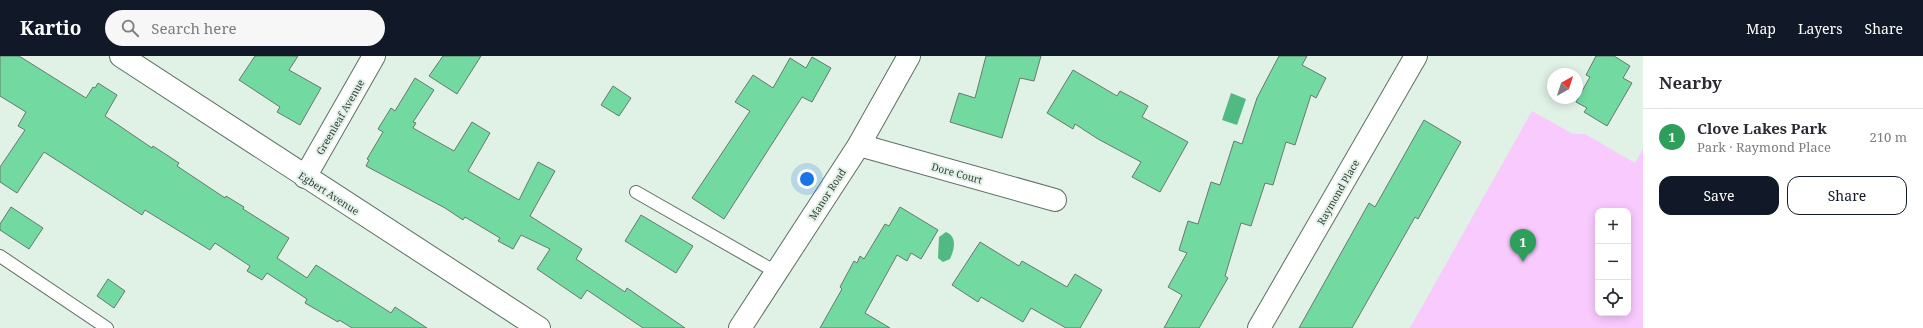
<!DOCTYPE html>
<meta charset="utf-8">
<style>
:root{--surface:#fff;--page:#f7f7f7;--text:#2b2b33;--muted:#7c7c81;--line:#e1e1e2;--accent:#111827}
body{margin:0;font-family:"Noto Serif",serif;background:var(--page);color:var(--text)}
.controls{position:absolute;right:12px;bottom:12px;display:grid;overflow:hidden;border-radius:8px;box-shadow:0 2px 10px #0003}
.controls button{width:36px;height:36px;display:grid;place-items:center;padding:0;border:0;border-bottom:1px solid var(--line);background:var(--surface);color:var(--text);font:20px sans-serif}
.compass{position:absolute;left:1547px;top:12px;width:36px;height:36px;border-radius:50%;background:var(--surface);box-shadow:0 2px 10px #0003;rotate:39deg}
.you{position:absolute;left:807px;top:123px;width:14px;height:14px;margin:-10px;border:3px solid #fff;border-radius:50%;background:#1a73e8;box-shadow:0 0 0 6px #1a73e833}
.badge{display:grid;place-items:center;width:26px;height:26px;border-radius:50%;background:var(--accent);color:#fff;font-size:13px;font-weight:700}
.pin{position:absolute;translate:-50% -33px;filter:drop-shadow(0 1px 2px #0008)}
.pin::after{content:'';position:absolute;top:21px;width:14px;height:12px;background:inherit;clip-path:polygon(0 0,100% 0,50% 100%)}
.list{margin:0;padding:0;list-style:none}
h2{display:flex;justify-content:space-between;align-items:center;height:52px;margin:0;padding:0 16px;font-size:17px}
h2 small{font-size:13px;font-weight:400;color:var(--muted)}
.list li{display:grid;grid-template-columns:26px 1fr auto;gap:12px;align-items:center;box-sizing:border-box;height:56px;padding:0 16px;border-top:1px solid var(--line)}
.list b{display:block;font-size:15px;white-space:nowrap}
.list p{margin:0;font-size:13px;white-space:nowrap;color:var(--muted)}
.list em{font-size:13px;font-style:normal;color:var(--muted)}
.actions{display:flex;gap:8px;padding:12px 16px}
.actions a{flex:1;padding:9px 0;border:1px solid var(--accent);border-radius:12px;text-align:center;font-size:14px;color:var(--accent)}
.actions .main{background:var(--accent);color:#fff}
.icon{flex:none;width:22px;height:22px;fill:none;stroke:currentColor;stroke-width:2;stroke-linecap:round;stroke-linejoin:round}
.map{position:relative;flex:none;width:1643px;height:272px;overflow:hidden}
header{display:flex;align-items:center;gap:24px;box-sizing:border-box;height:56px;padding:0 20px;background:var(--accent);color:#fff}
header strong{font-size:19px}
nav{display:flex;gap:22px;margin-inline-start:auto;font-size:14px}
.search{width:280px;height:36px;background:var(--page);display:flex;align-items:center;gap:10px;box-sizing:border-box;padding:0 14px;border-radius:22px;color:var(--muted);font-size:15px}
main{display:flex}
aside{flex:1;background:var(--surface)}
.map>svg:first-child{display:block}
.green{fill:#f8cafe;fill-rule:evenodd}
.water{fill:#51b982}
.building{fill:#72d9a0;stroke:#69796f}
.lines{fill:none;stroke-linecap:round;stroke-linejoin:round}
.service-casing{stroke:#5f6f65;stroke-width:14}
.minor-casing{stroke:#5f6f65;stroke-width:24}
.tertiary-casing{stroke:#5f6f65;stroke-width:24}
.service{stroke:#fff;stroke-width:12}
.minor{stroke:#fff;stroke-width:22}
.tertiary{stroke:#fff;stroke-width:22}
.labels{text-anchor:middle;dominant-baseline:central;stroke-width:4;stroke-linejoin:round;paint-order:stroke}
.street-label{font-size:10px;fill:#373e39;stroke:#e0f1e6}
</style>
<header>
<strong>Kartio</strong>
<div class="search"><svg class="icon" aria-label="search" viewBox="0 0 24 24"><circle cx="10" cy="10" r="6"/><path d="M15 15l6 6"/></svg>Search here</div>
<nav><a>Map</a><a>Layers</a><a>Share</a></nav>
</header>
<main>
<div class="map">
<svg width="1643" height="272" viewBox="0 0 1643 272">
<rect width="100%" height="100%" fill="#e0f1e6"/>
<!-- green -->
<path class="green" d="M 1532,55 L 1573,78 L 1585,78 L 1635,107 L 1643,93 L 1643,272 L 1410,272 ZM 1598,155 L 1628,155 L 1628,257 L 1598,257 Z"/>
<!-- water -->
<path class="water" d="M 1231,37 L 1246,43 L 1237,69 L 1222,64 Z
M 946,176 C 958,181 954,194 950,203 L 943,206 L 938,202 L 939,181 Z"/>
<!-- building -->
<path class="building" d="M 0,0 L 19,0 L 86,42 L 93,31 L 95,32 L 98,27 L 117,39 L 105,60 L 152,92 L 153,90 L 179,107 L 177,110 L 225,142 L 226,140 L 244,151 L 243,153 L 289,182 L 277,202 L 307,222 L 316,209 L 391,257 L 395,251 L 427,272 L 352,272 L 339,264 L 338,266 L 305,247 L 307,243 L 267,217 L 262,224 L 247,215 L 250,210 L 215,187 L 210,194 L 145,154 L 142,159 L 44,96 L 17,137 L 0,126 L 0,111 L 25,74 L 18,70 L 26,56 L 0,40 Z
M 255,0 L 298,0 L 289,14 L 321,32 L 300,69 L 277,56 L 280,51 L 239,24 Z
M 443,0 L 481,0 L 457,38 L 429,20 Z
M 986,0 L 1041,0 L 1034,25 L 1020,22 L 1002,82 L 950,66 L 959,37 L 975,42 Z
M 1279,0 L 1307,0 L 1302,9 L 1326,22 L 1316,42 L 1311,39 L 1295,89 L 1286,86 L 1273,129 L 1265,127 L 1251,170 L 1241,167 L 1225,220 L 1228,222 L 1199,272 L 1164,272 L 1182,239 L 1168,231 L 1187,197 L 1179,194 L 1188,165 L 1198,168 L 1211,126 L 1220,129 L 1234,85 L 1242,88 L 1257,42 Z
M 1596,0 L 1614,0 L 1630,10 L 1623,22 L 1632,27 L 1607,70 L 1584,56 L 1587,52 L 1576,46 L 1590,21 L 1586,19 Z
M 812,1 L 831,12 L 812,46 L 802,41 L 724,163 L 692,142 L 750,55 L 735,46 L 753,19 L 773,32 L 790,2 L 806,12 Z
M 1073,14 L 1117,40 L 1120,35 L 1148,50 L 1142,61 L 1188,86 L 1160,136 L 1132,121 L 1141,106 L 1098,83 L 1075,68 L 1073,73 L 1047,57 Z
M 415,22 L 434,34 L 413,66 L 416,67 L 413,72 L 454,95 L 472,66 L 490,77 L 468,115 L 519,144 L 538,106 L 555,115 L 530,160 L 582,193 L 576,203 L 625,236 L 627,232 L 685,272 L 643,272 L 587,234 L 581,243 L 537,213 L 550,193 L 521,179 L 513,193 L 498,185 L 500,182 L 465,161 L 463,164 L 445,152 L 366,110 L 369,104 L 367,103 L 383,76 L 378,73 L 391,52 L 395,55 Z
M 613,30 L 631,42 L 619,60 L 601,49 Z
M 1424,64 L 1461,86 L 1418,163 L 1415,161 L 1352,272 L 1299,272 L 1369,147 L 1375,151 Z
M 11,151 L 43,172 L 29,193 L 0,174 L 0,168 Z
M 900,151 L 938,174 L 921,203 L 911,197 L 907,205 L 897,199 L 865,257 L 890,272 L 820,272 L 842,233 L 840,231 L 854,205 L 857,207 L 860,200 L 864,203 L 885,168 L 889,170 Z
M 641,159 L 693,190 L 676,217 L 625,185 Z
M 980,186 L 1019,210 L 1022,205 L 1067,231 L 1075,218 L 1102,234 L 1080,272 L 1066,272 L 1031,252 L 1023,266 L 981,241 L 978,246 L 952,229 Z
M 108,223 L 125,235 L 114,252 L 97,240 Z"/>
<g class="lines">
<defs>
<path id="service" d="M 636,136 L 776,216
M 0,200 L 107,272"/>
<path id="minor" d="M 121,0 L 539,272
M 859,89 L 1055,144
M 305,121 L 374,0
M 1259,272 L 1416,0"/>
<path id="tertiary" d="M 740,272 L 859,89 L 909,0"/>
</defs>
<!-- service casing -->
<use href="#service" class="service-casing"/>
<!-- minor casing -->
<use href="#minor" class="minor-casing"/>
<!-- tertiary casing -->
<use href="#tertiary" class="tertiary-casing"/>
<!-- service -->
<use href="#service" class="service"/>
<!-- minor -->
<use href="#minor" class="minor"/>
<!-- tertiary -->
<use href="#tertiary" class="tertiary"/>
</g>
<g class="labels">
<!-- street labels -->
<g class="street-label">
<text transform="translate(340 61) rotate(-60)">Greenleaf Avenue</text>
<text transform="translate(957 117) rotate(16)">Dore Court</text>
<text transform="translate(1338 136) rotate(-60)">Raymond Place</text>
<text transform="translate(329 137) rotate(33)">Egbert Avenue</text>
<text transform="translate(827 138) rotate(-57)">Manor Road</text>
</g>
</g>
</svg>
<div class="controls">
<button>+</button>
<button>−</button>
<button><svg class="icon" aria-label="locate" viewBox="0 0 24 24"><circle cx="12" cy="12" r="6"/><path d="M12 2v4M12 18v4M2 12h4M18 12h4"/></svg></button>
</div>
<svg class="compass" viewBox="-18 -18 36 36"><path d="M0-13l5 13h-10z" fill="#e53935"/><path d="M0 13l5-13h-10z" fill="#7c7c81"/></svg>
<div class="you"></div>
<div class="pin badge" style="left:1523px;top:206px;background:#2e9e5b">1</div>
</div>
<aside>
<h2>Nearby<small></small></h2>
<ul class="list">
<li><span class="badge" style="background:#2e9e5b">1</span><div><b>Clove Lakes Park</b><p>Park · Raymond Place</p></div><em>210 m</em></li>
</ul>
<div class="actions"><a class="main">Save</a><a>Share</a></div>
</aside>
</main>
